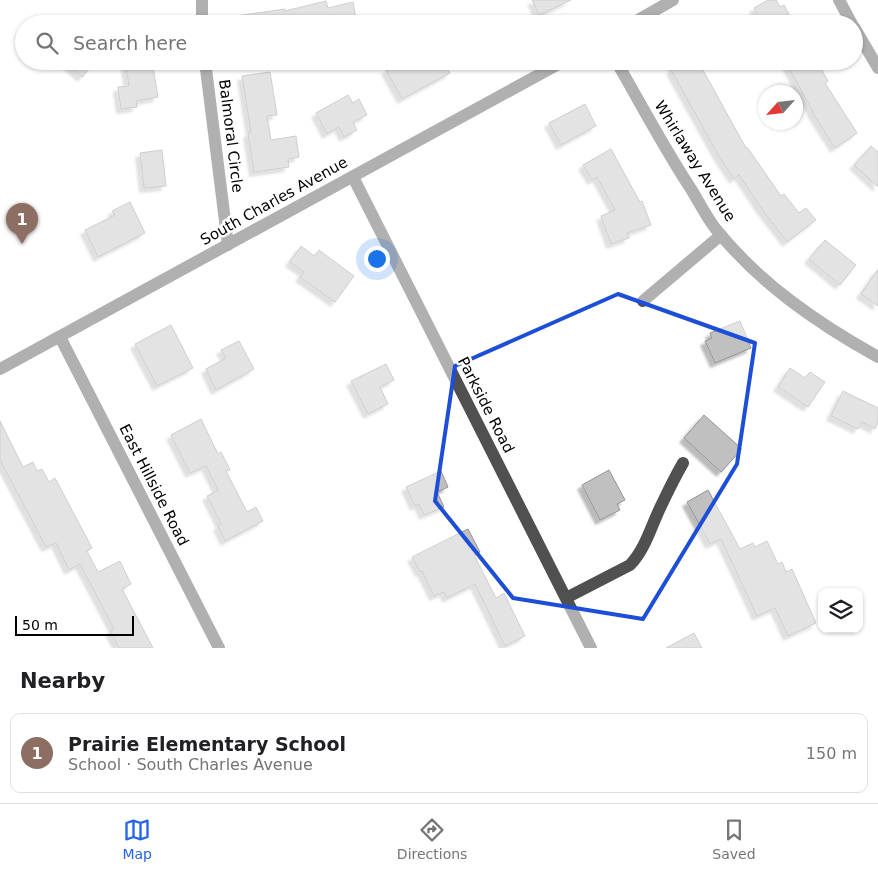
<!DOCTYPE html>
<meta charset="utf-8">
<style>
:root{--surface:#fff;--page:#f6f6f6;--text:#202124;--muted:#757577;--line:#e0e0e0;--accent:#2563eb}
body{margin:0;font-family:"DejaVu Sans",sans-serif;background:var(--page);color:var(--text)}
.controls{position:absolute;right:15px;bottom:15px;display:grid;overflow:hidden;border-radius:10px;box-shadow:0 1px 4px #0004}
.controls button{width:45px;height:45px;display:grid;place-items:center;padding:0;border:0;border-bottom:1px solid var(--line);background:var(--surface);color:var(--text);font:25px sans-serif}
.compass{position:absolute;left:758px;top:85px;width:45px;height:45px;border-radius:50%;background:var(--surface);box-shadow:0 1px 4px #0004;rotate:243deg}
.scale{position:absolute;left:15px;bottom:12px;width:119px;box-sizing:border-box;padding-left:5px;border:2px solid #000;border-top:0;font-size:14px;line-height:18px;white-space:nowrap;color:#000;-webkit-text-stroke:4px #fff;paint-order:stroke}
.you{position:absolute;left:376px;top:258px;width:18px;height:18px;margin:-12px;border:4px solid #fff;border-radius:50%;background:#1a73e8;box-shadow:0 0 0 8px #1a73e833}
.badge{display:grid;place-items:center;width:32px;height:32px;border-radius:50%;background:var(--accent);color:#fff;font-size:16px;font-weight:700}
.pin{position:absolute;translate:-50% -41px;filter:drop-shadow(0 1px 2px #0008)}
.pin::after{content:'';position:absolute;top:26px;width:18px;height:15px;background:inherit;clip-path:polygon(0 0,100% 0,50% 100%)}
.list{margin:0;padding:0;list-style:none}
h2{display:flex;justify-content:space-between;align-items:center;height:65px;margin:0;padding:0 20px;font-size:21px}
h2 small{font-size:16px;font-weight:400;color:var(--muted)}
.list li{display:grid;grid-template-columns:32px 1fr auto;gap:15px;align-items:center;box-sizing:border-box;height:80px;margin:0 10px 10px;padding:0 10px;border:1px solid var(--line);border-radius:10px}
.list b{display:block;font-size:19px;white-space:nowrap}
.list p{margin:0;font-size:16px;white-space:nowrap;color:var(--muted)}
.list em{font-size:16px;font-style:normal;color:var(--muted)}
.icon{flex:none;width:28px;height:28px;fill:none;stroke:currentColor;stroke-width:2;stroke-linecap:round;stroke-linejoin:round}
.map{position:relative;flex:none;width:878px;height:648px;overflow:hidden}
.search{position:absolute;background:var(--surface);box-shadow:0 1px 4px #0004;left:15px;right:15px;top:15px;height:55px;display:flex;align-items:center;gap:12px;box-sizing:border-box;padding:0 18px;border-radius:28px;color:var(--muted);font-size:19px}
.sheet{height:155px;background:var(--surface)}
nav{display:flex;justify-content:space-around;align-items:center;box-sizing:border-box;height:70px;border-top:1px solid var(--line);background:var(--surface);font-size:14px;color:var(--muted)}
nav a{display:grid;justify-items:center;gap:2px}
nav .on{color:var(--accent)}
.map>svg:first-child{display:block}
.building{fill:#c0c0c0;stroke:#949494;filter:url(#shadow)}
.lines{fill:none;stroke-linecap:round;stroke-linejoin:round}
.minor{stroke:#505050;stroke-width:12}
.marked{fill:none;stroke:#1d4ed8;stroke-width:4;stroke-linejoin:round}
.labels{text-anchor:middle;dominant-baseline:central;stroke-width:5;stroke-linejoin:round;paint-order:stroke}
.street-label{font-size:15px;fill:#000;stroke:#fff}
</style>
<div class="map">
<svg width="878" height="648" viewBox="0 0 878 648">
<defs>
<filter id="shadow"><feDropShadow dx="-4.5" dy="4.5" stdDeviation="1" flood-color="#0004"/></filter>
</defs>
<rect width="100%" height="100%" fill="#fff"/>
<!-- building -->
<path class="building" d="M 532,0 L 571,0 L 539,15 Z
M 768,0 L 776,0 L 780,7 L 784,5 L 794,24 L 763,24 L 754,8 Z
M 326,1 L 328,8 L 353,2 L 357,24 L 236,24 L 236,16 L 285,9 L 285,11 Z
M 64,61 L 96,61 L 82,77 Z
M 125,61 L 152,61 L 158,97 L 136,101 L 137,107 L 121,109 L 118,87 L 129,86 Z
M 403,61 L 443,61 L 450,73 L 402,99 L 386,70 Z
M 671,61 L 698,61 L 746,148 L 747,147 L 781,196 L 784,194 L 799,213 L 806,208 L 816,220 L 787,242 L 763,211 L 739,175 L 734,179 L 720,158 L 671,70 L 674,68 Z
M 785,61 L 809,61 L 813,68 L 819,65 L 828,81 L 825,83 L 857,133 L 835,148 L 812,112 L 813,112 Z
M 270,72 L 277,115 L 267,116 L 271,140 L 296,136 L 299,157 L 288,159 L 289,167 L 254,172 L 248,133 L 251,132 L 242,76 Z
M 348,95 L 353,103 L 359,99 L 367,115 L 353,122 L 357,130 L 344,137 L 339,127 L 327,134 L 316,113 Z
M 585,104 L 596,126 L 561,145 L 549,123 Z
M 871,146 L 878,152 L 878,187 L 854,165 Z
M 611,149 L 640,202 L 642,201 L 651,225 L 627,233 L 629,238 L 611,244 L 601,216 L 615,210 L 597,177 L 592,180 L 583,165 Z
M 162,150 L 166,186 L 144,188 L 140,153 Z
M 130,202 L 145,233 L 98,257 L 85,230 L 115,215 L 112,211 Z
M 825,240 L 856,265 L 840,285 L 809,259 Z
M 301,246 L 314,256 L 319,250 L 354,276 L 335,302 L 300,277 L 304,272 L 290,262 Z
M 878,269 L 878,306 L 861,294 Z
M 740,321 L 751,348 L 715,363 L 705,341 L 712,338 L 710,333 Z
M 171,325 L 193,368 L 157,386 L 135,344 Z
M 239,341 L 254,369 L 216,390 L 206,369 L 226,358 L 221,350 Z
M 386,364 L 394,380 L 380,387 L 388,404 L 368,414 L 351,381 Z
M 790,368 L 805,378 L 810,372 L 825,382 L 808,407 L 778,387 Z
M 843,391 L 878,408 L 878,422 L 875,429 L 862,422 L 858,429 L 831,416 Z
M 704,415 L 742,449 L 721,472 L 684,438 Z
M 201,419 L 218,454 L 221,452 L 230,470 L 226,471 L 247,512 L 256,507 L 263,521 L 225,541 L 218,526 L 221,524 L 207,496 L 218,490 L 206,466 L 190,473 L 171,435 Z
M 0,421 L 23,467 L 33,462 L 37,471 L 42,469 L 49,482 L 55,478 L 92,548 L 87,551 L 98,572 L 120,561 L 131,584 L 122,589 L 153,648 L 119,648 L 110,631 L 114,629 L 80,564 L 69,570 L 56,543 L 46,547 L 0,460 Z
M 609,470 L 625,500 L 617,504 L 620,510 L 600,520 L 582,485 Z
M 441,471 L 448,487 L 437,492 L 444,507 L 424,515 L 419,504 L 415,506 L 406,487 Z
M 708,490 L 740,549 L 753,543 L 755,547 L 767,541 L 778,564 L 782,562 L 786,572 L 792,569 L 816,623 L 788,636 L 775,608 L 757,616 L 721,539 L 710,544 L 687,502 Z
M 468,529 L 480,552 L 474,555 L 496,598 L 504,593 L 525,636 L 505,646 L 475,584 L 447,598 L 444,592 L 434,596 L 422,571 L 420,572 L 412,557 Z
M 694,633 L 702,648 L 666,648 Z"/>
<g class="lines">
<!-- minor -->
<path class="minor" d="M 839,0 L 852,24
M 202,24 L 202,0
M 631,24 L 673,0
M 854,27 L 878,68
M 205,61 L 228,245
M 616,61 C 641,104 664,148 691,189 C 699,202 706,216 715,228 C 759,283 817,323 878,357
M 353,177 L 591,648
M 643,301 L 721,235
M 60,337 L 219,648
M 0,369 L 564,61
M 566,598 L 630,565 C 646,548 651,526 661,506 C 668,491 675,477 683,463"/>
</g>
<!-- marked area -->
<path d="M0 0H878V648H0ZM 618,294 L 755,343 L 737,464 L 643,619 L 513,598 L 435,501 L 455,366 Z" fill="#fff" fill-opacity=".55" fill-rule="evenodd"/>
<path class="marked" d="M 618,294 L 755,343 L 737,464 L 643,619 L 513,598 L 435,501 L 455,366 Z"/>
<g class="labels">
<!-- street labels -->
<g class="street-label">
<text transform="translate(231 136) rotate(83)">Balmoral Circle</text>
<text transform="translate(695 161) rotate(58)">Whirlaway Avenue</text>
<text transform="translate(274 201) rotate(-29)">South Charles Avenue</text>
<text transform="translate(486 405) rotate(63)">Parkside Road</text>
<text transform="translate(154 485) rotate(63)">East Hillside Road</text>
</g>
</g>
</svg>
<div class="controls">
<button><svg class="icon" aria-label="layers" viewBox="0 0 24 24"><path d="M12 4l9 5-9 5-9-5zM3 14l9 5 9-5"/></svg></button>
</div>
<svg class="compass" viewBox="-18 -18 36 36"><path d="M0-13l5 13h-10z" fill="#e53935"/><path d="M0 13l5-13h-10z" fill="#757577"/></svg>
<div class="scale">50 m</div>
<div class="you"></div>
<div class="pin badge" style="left:22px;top:244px;background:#8d6e63">1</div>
<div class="search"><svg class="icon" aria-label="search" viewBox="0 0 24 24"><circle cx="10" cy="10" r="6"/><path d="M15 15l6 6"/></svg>Search here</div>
</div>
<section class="sheet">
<h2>Nearby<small></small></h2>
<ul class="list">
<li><span class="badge" style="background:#8d6e63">1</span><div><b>Prairie Elementary School</b><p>School · South Charles Avenue</p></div><em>150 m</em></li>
</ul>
</section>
<nav>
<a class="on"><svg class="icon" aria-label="map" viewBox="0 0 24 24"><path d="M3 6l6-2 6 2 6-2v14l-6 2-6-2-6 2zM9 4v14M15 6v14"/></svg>Map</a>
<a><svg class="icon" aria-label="directions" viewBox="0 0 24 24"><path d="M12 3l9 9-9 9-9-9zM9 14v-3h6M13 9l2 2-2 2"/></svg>Directions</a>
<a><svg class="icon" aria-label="saved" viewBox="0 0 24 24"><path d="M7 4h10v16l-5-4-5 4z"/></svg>Saved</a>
</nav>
